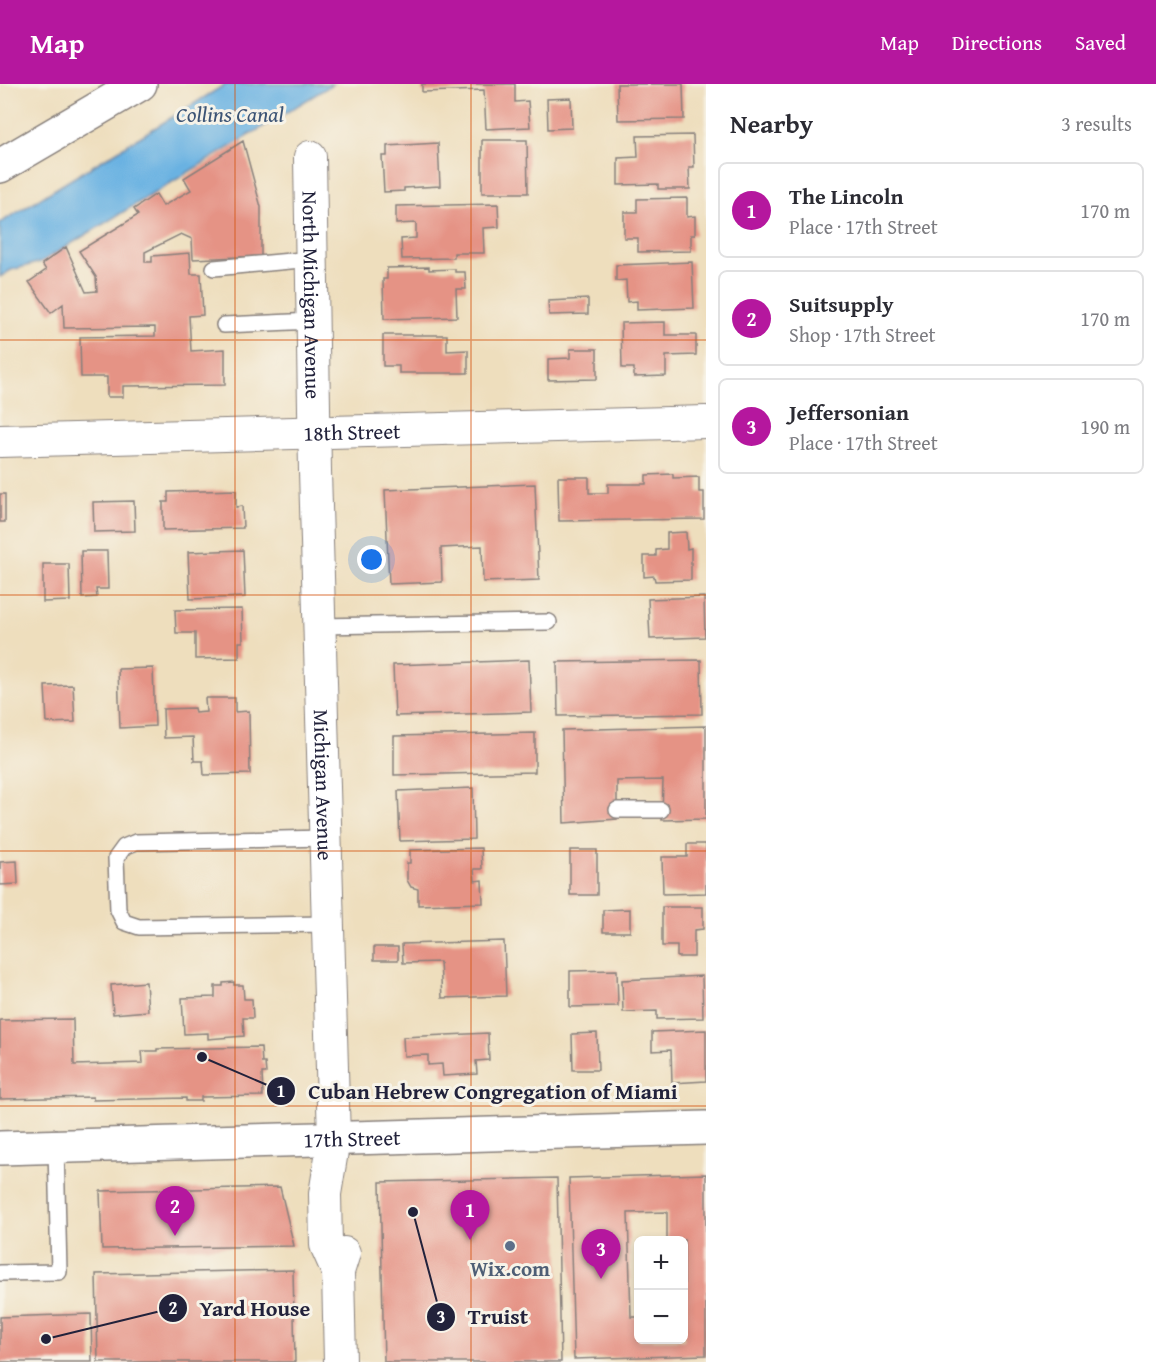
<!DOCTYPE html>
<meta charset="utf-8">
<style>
:root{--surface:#fff;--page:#f2f2f3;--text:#2b2b33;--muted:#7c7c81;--line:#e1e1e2;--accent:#b5179e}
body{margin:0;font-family:"Gentium Book Plus",serif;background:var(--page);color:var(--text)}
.controls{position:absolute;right:18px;bottom:18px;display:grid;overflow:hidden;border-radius:9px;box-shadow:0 3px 9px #0003}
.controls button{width:54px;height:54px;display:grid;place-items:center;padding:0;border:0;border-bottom:2px solid var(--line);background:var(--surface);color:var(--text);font:30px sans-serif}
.you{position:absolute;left:372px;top:476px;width:21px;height:21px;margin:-15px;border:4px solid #fff;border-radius:50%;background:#1a73e8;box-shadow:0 0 0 9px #1a73e833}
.badge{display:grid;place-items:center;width:39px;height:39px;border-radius:50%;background:var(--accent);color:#fff;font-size:20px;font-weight:700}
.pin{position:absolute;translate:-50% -50px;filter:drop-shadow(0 2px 3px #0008)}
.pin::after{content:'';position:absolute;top:32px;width:21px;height:18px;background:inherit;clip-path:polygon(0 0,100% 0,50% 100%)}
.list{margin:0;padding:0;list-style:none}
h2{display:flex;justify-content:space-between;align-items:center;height:78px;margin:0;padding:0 24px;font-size:26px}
h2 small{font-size:20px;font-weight:400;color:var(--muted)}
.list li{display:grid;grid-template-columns:39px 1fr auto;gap:18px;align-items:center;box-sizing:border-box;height:96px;margin:0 12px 12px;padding:0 12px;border:2px solid var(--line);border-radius:9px}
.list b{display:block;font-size:22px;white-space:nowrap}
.list p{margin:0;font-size:20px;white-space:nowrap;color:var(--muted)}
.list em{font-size:20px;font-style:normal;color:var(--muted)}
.map{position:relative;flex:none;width:706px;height:1278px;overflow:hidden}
header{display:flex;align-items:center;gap:36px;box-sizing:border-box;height:84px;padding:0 30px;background:var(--accent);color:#fff}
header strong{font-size:28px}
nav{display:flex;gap:33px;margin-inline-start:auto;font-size:21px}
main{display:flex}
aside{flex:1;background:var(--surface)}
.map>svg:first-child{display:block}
.water{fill:#6bb2e2;stroke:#466a8e;stroke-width:1.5}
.building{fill:#e59385;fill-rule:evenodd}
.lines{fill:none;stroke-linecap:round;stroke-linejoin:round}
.lane-casing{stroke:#88807c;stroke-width:18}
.street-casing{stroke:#88807c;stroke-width:34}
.secondary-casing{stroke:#88807c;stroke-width:36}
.lane{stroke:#fff;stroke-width:15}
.street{stroke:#fff;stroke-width:32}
.secondary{stroke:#fff;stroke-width:33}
.grid{fill:none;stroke:#d45411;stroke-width:1.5;stroke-opacity:0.55}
.service-dot{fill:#5c6f8a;stroke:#f7f3e8;stroke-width:2}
.labels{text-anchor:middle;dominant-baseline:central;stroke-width:6;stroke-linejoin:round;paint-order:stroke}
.street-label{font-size:21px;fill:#22223b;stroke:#f7f3e8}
.service-label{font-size:21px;font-weight:bold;fill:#4e5e75;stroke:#f7f3e8}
.water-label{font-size:22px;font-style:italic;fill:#3c5475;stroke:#f7f3e8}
.leader{fill:none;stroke:#22223b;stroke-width:2}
.callout-dot{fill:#22223b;stroke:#f7f3e8;stroke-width:2}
.mark-label{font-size:18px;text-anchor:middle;font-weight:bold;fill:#fff}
.callout-label{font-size:22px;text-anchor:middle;font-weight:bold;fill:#22223b;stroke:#f7f3e8;stroke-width:6;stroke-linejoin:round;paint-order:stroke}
</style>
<header>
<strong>Map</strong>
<nav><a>Map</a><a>Directions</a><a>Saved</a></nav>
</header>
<main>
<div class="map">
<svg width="706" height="1278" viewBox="0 0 706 1278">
<rect width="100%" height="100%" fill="#f7f3e8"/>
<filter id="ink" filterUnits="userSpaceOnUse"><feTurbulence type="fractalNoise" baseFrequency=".0167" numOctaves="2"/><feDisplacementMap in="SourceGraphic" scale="12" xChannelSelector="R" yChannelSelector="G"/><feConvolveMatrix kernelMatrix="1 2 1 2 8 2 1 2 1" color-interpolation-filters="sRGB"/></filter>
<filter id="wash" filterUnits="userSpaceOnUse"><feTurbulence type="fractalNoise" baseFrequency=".008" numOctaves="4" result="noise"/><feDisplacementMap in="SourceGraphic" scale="24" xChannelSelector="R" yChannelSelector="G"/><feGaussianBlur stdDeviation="1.35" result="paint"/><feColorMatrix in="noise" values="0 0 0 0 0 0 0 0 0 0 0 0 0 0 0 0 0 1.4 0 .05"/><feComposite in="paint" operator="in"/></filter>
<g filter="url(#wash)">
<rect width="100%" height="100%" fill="#eedebd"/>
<!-- water -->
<path class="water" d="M 226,0 L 333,0 L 41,178 L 11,186 L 0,193 L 0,139 Z"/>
<g id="blocks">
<!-- building -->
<path class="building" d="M 422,0 L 515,0 L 515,18 L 528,17 L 530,43 L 486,45 L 484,6 L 422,8 Z
M 617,0 L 683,0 L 684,35 L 618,36 Z
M 571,14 L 572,44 L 548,45 L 547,15 Z
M 693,51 L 694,83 L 689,83 L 690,105 L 658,105 L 658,100 L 618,101 L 618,74 L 638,73 L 637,52 Z
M 482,56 L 527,56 L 528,109 L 482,109 Z
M 243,57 L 261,123 L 261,172 L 193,175 L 192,155 L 181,150 L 145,168 L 145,178 L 152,178 L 152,172 L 190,169 L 191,190 L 201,190 L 203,231 L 189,232 L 191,267 L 225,265 L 225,301 L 123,302 L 123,313 L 107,313 L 107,293 L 81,293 L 80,253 L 155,252 L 155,243 L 64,244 L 63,220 L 51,229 L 29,198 L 46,186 L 42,180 L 66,163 L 86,208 L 97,207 L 96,193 L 79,167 L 138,131 L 134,125 L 156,110 L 163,122 L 191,106 L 184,94 Z
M 438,59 L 440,102 L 404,104 L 404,107 L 384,108 L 382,72 L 387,72 L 387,62 Z
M 687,114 L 687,133 L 695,132 L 695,151 L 691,151 L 691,167 L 638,168 L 638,154 L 624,154 L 624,128 L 637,128 L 637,115 Z
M 498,120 L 499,143 L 483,144 L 484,169 L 454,169 L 454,174 L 402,175 L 401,155 L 416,154 L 416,139 L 396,140 L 396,122 Z
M 692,178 L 694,224 L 637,226 L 637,217 L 627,218 L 626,196 L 616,197 L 616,181 Z
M 429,183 L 429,186 L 455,185 L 455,188 L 465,188 L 466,205 L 456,205 L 457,233 L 384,235 L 383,195 L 387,195 L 387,184 Z
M 588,215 L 588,230 L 549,231 L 548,217 Z
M 665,238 L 665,251 L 696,251 L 696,271 L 666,272 L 666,292 L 634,293 L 634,284 L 622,284 L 621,239 Z
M 383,251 L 447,251 L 447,267 L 468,266 L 468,289 L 399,289 L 399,282 L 383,282 Z
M 570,265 L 597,265 L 597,295 L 548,296 L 548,275 L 570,274 Z
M 673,390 L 673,394 L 699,393 L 699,408 L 704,408 L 704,435 L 559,437 L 558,393 L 589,393 L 589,409 L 608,409 L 608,400 L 646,400 L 646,391 Z
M 535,400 L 539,496 L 483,498 L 482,462 L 441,464 L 442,498 L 389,500 L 385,406 Z
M 236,406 L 236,423 L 242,422 L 243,444 L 163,446 L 163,418 L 168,418 L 168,408 Z
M 0,410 L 5,410 L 5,438 L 0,438 Z
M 134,417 L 135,447 L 94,448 L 93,418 Z
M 686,448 L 687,465 L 691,464 L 691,496 L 655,497 L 654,492 L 644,493 L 644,472 L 656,472 L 656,466 L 667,465 L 667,449 Z
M 243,466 L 245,513 L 190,515 L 188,468 Z
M 81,467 L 107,467 L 108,505 L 96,505 L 97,513 L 82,514 Z
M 43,480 L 69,480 L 70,517 L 43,518 Z
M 704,513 L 705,553 L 650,555 L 648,515 Z
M 242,525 L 243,558 L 239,558 L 239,574 L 195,575 L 195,549 L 176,549 L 175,526 Z
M 529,576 L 531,628 L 395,632 L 393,581 Z
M 701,576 L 702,630 L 558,632 L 557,578 Z
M 153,584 L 155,642 L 120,644 L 118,585 Z
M 73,601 L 75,638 L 47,639 L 45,602 Z
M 205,614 L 235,614 L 235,628 L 249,627 L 250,690 L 204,691 L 203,677 L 194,677 L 193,653 L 164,654 L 163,625 L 194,624 L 195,629 L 206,628 Z
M 706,642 L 706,735 L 662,736 L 663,696 L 617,697 L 617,735 L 564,739 L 562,646 Z
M 535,649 L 535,688 L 394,691 L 394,652 Z
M 473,704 L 474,755 L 400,757 L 398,707 Z
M 687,760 L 706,760 L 706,809 L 663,810 L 662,773 L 687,773 Z
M 481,764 L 482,785 L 474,785 L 475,797 L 482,796 L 483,819 L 418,821 L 418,805 L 411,803 L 407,796 L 407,779 L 410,779 L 410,766 Z
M 570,766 L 597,766 L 597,811 L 570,811 Z
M 17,777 L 18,800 L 0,801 L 0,778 Z
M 662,823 L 703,823 L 703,845 L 694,846 L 694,873 L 677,873 L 677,862 L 662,862 Z
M 630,825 L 630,848 L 603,848 L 603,826 Z
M 504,857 L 506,912 L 442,914 L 440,878 L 403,879 L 402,860 Z
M 374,863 L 398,863 L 398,876 L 374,876 Z
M 617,886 L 618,922 L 570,923 L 570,887 Z
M 702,892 L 703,934 L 657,935 L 657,927 L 623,928 L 622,896 Z
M 146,898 L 148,927 L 113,930 L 111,901 Z
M 234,898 L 234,901 L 243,901 L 244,915 L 252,915 L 253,934 L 243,934 L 244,952 L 208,955 L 208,949 L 184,950 L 182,914 L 215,913 L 215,902 L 223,902 L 223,899 Z
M 73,935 L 74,981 L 143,979 L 142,967 L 157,967 L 157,965 L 261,963 L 262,979 L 265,979 L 266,989 L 262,989 L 263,1012 L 201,1013 L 201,1017 L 186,1017 L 186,1014 L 93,1016 L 93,1013 L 0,1015 L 0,936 Z
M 706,946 L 706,997 L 672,999 L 671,966 L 652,967 L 652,948 Z
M 488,949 L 489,976 L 476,977 L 477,990 L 443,992 L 442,980 L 428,981 L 428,971 L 404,972 L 403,953 Z
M 597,949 L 598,986 L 573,986 L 572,950 Z
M 706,1090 L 706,1271 L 574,1275 L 569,1094 ZM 667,1128 L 667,1156 L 684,1156 L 684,1256 L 638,1256 L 638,1233 L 631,1233 L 628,1129 Z
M 557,1094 L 561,1278 L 384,1278 L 380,1098 Z
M 280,1103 L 294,1162 L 102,1165 L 100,1107 Z
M 293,1186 L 295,1278 L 98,1278 L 96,1190 Z
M 91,1230 L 92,1278 L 0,1278 L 0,1233 Z"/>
</g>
</g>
<g filter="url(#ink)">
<use href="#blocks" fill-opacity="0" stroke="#88807c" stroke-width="1.5"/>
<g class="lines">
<defs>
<path id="lane" d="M 214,184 L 312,175
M 224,241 L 313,237
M 319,542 L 549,538
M 617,726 L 661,726
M 325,754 L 136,758 L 124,763 L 116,774 L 118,826 L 124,838 L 139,843 L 327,840
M 0,1189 L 59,1188 L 56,1063"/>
<g id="street">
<path id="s1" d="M 310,73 L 315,387 L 334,1055 L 325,1110 L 326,1161 L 338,1188"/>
<path id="s2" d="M 0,357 L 706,338"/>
<path d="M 340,1278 L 338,1188 L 344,1169"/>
</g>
<g id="secondary">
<path d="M 0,82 L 140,0"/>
<path id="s3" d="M 0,1064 L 706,1044"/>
</g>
</defs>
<!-- lane casing -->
<use href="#lane" class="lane-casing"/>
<!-- street casing -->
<use href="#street" class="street-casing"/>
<!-- secondary casing -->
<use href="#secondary" class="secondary-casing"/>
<!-- lane -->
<use href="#lane" class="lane"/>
<!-- street -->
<use href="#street" class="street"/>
<!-- secondary -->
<use href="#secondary" class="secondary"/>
</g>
</g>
<!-- grid -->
<path class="grid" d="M 235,0 L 235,1278M 471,0 L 471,1278M 0,256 L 706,256M 0,511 L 706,511M 0,767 L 706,767M 0,1022 L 706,1022"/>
<!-- markers -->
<circle class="service-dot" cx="510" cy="1162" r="6"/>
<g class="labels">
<!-- street labels -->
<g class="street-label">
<text stroke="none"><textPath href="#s1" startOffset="138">North Michigan Avenue</textPath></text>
<text stroke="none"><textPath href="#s2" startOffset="352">18th Street</textPath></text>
<text stroke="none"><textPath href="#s1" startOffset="628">Michigan Avenue</textPath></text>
<text stroke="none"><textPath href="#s3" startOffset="352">17th Street</textPath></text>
</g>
<!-- service labels -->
<g class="service-label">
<text x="510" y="1184">Wix.com</text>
</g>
<!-- water labels -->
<g class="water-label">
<text x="230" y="30">Collins Canal</text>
</g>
</g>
<!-- callouts -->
<path class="leader" d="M202 973L281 1007M46 1255L173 1224M413 1128L441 1233"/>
<g class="callout-dot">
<circle cx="202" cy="973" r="6"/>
<circle cx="46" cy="1255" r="6"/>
<circle cx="413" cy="1128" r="6"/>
<circle cx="281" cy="1007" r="15"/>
<circle cx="173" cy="1224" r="15"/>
<circle cx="441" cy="1233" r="15"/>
</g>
<g class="mark-label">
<text x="281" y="1013">1</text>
<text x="173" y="1230">2</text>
<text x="441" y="1239">3</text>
</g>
<g class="callout-label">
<text x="493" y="1015">Cuban Hebrew Congregation of Miami</text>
<text x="255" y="1232">Yard House</text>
<text x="498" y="1240">Truist</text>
</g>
</svg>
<div class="controls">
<button>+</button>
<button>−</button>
</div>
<div class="you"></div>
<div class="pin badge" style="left:470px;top:1156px">1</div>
<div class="pin badge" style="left:175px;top:1152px">2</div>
<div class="pin badge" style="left:601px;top:1195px">3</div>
</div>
<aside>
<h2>Nearby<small>3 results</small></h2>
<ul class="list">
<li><span class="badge">1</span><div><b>The Lincoln</b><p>Place · 17th Street</p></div><em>170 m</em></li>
<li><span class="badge">2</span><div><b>Suitsupply</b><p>Shop · 17th Street</p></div><em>170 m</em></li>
<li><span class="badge">3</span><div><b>Jeffersonian</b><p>Place · 17th Street</p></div><em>190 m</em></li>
</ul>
</aside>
</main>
